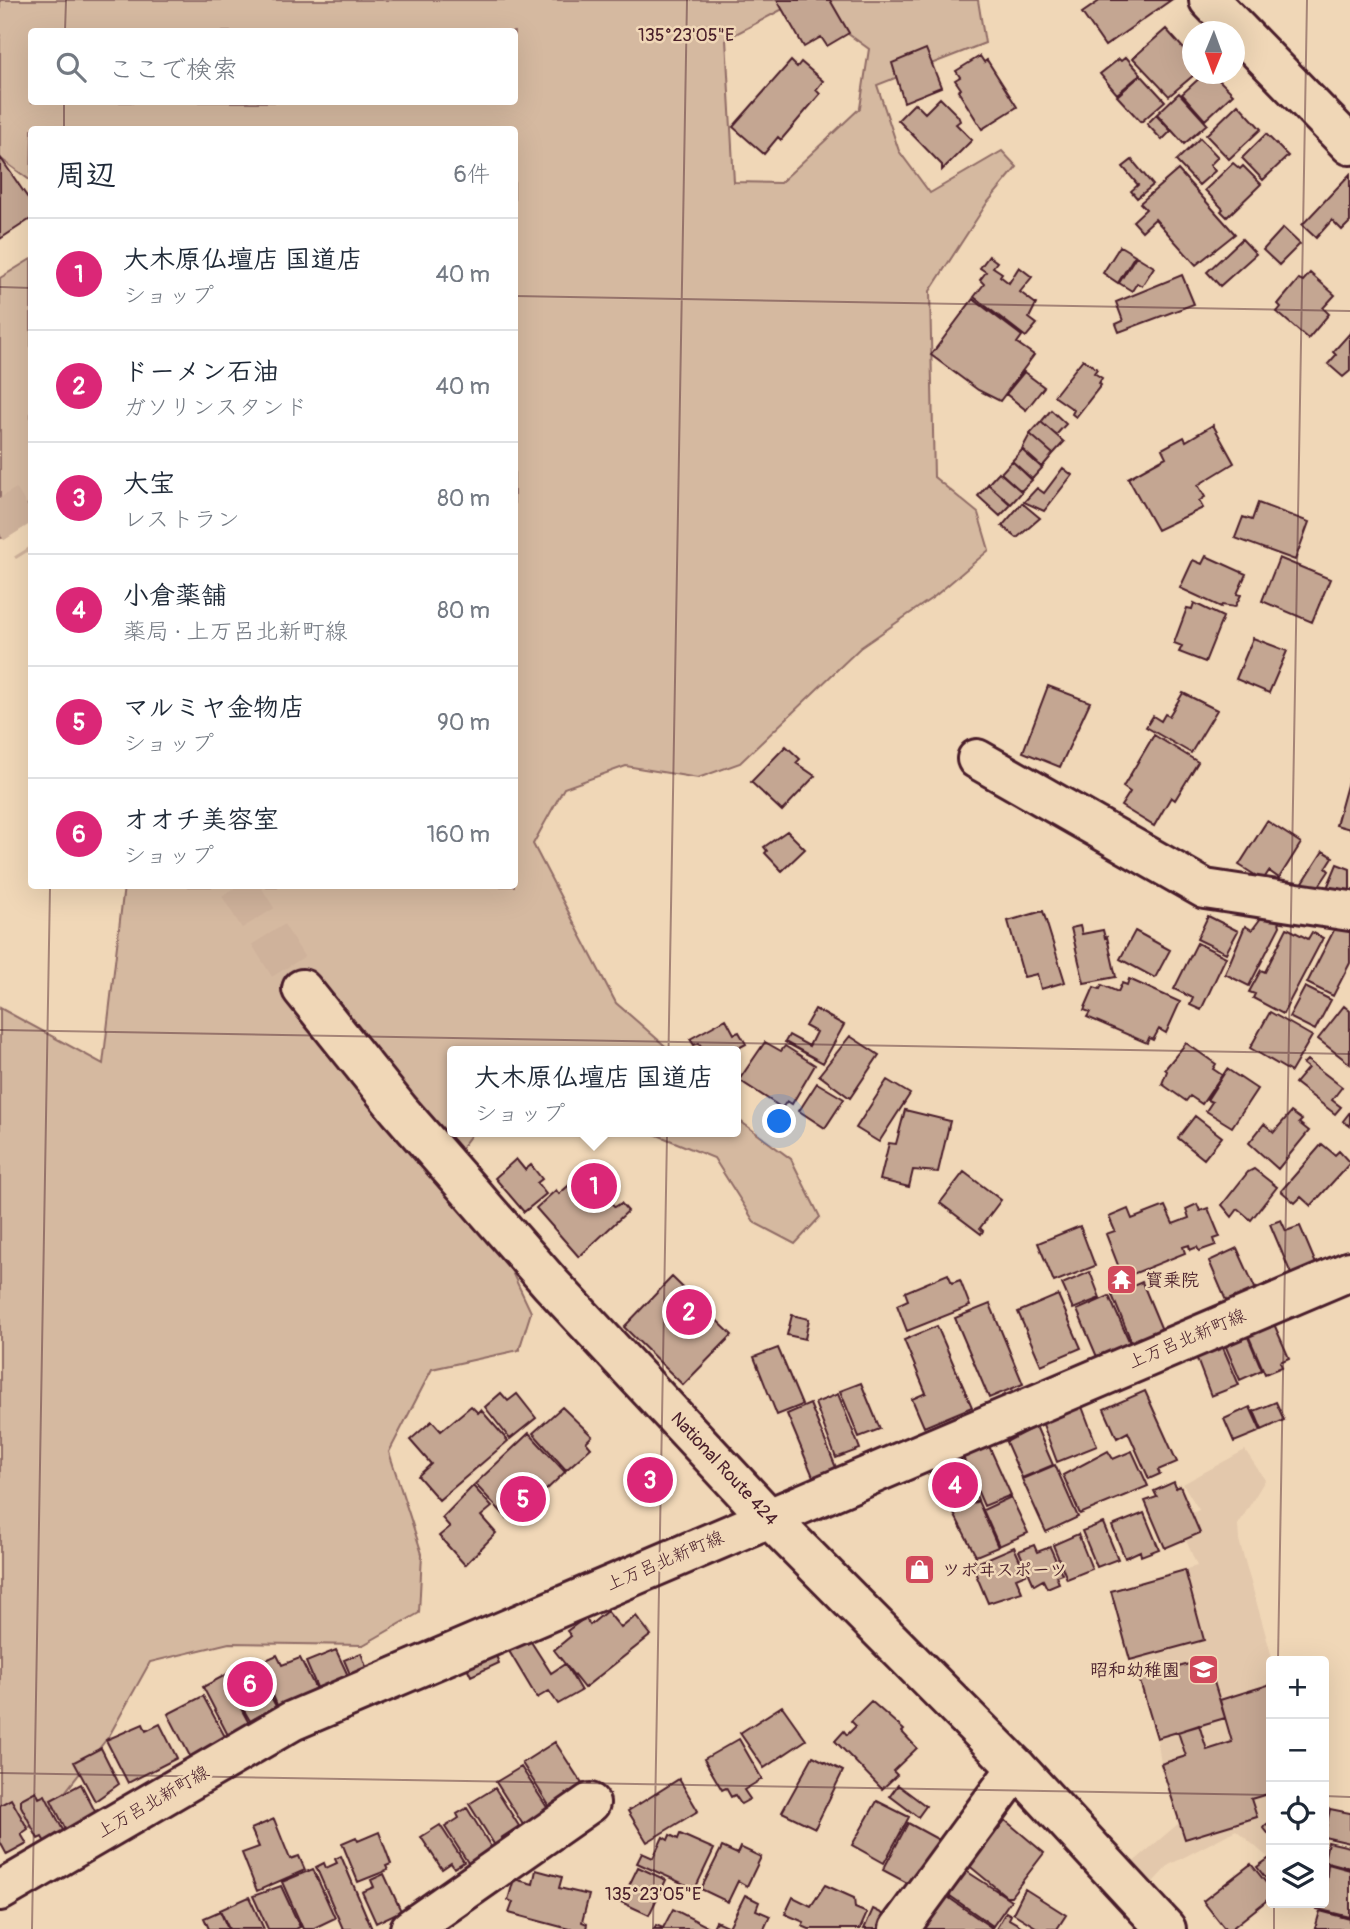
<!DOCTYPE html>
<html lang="ja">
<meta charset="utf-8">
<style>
:root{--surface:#fff;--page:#f2f2f3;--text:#1f2937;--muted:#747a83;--line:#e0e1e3;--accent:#db2777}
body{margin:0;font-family:Pangolin,"Klee One",sans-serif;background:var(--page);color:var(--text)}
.controls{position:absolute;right:21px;bottom:21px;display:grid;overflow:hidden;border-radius:7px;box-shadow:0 7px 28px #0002}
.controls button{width:63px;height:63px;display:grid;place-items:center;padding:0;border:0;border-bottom:2px solid var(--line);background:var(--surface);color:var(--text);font:35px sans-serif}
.compass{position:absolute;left:1182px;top:21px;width:63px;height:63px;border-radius:50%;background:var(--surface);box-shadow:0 7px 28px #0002;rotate:181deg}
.you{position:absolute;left:780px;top:1122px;width:24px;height:24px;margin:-18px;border:5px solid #fff;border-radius:50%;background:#1a73e8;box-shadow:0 0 0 10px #1a73e833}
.badge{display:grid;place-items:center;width:46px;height:46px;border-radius:50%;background:var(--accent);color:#fff;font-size:23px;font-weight:700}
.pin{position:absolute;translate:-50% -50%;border:4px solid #fff;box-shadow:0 2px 7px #0006}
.popup{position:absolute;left:447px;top:1046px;width:294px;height:91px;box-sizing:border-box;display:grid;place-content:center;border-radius:7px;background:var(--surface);filter:drop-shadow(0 2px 5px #0005);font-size:23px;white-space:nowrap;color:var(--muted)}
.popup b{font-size:26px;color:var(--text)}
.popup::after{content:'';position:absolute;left:50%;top:100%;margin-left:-14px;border:14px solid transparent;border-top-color:var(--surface)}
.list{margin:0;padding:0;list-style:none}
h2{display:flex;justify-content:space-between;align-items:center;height:91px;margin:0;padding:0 28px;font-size:30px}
h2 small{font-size:23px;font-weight:400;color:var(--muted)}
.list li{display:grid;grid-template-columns:46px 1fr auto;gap:21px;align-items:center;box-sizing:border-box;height:112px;padding:0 28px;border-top:2px solid var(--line)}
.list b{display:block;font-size:26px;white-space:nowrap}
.list p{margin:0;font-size:23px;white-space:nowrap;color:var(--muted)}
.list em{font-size:23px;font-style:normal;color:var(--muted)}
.icon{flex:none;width:38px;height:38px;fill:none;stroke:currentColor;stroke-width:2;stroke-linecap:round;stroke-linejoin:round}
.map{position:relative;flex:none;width:1350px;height:1929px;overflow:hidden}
.search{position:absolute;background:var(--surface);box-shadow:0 7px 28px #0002;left:28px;top:28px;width:490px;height:77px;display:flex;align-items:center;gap:18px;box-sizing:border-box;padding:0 24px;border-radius:7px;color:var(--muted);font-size:26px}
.panel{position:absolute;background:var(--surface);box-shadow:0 7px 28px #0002;left:28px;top:126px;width:490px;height:763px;border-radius:7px}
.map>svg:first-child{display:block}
.built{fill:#e3c8ac}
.green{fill:#d5b9a0;stroke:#906c66;stroke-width:2;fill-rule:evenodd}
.building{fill:#c4a692;stroke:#4a1f2b;stroke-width:2}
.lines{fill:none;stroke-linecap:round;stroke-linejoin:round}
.highway-tunnel{stroke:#cfb29b;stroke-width:38;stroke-dasharray:38 19;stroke-linecap:butt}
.minor-casing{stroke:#4a1f2b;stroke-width:44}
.major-casing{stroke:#4a1f2b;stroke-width:44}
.highway-casing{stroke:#4a1f2b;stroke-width:44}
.minor{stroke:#f0d7b7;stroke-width:38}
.major{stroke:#f0d7b7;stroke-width:38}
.highway{stroke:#f0d7b7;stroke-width:38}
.ticks{fill:none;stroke:#4a1f2b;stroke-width:2;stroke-opacity:0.45}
.labels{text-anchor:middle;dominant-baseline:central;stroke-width:5;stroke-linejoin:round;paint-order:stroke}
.poi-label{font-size:18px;font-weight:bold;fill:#4a1f2b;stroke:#f0d7b7;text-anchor:start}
.street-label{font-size:18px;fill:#4a1f2b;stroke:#f0d7b7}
.ticks-label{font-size:18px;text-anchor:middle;fill:#4a1f2b;stroke:#f0d7b7;stroke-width:5;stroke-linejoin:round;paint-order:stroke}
</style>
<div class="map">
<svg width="1350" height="1929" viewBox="0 0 1350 1929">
<rect width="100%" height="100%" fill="#f0d7b7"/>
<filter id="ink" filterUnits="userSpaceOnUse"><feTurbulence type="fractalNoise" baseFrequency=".0143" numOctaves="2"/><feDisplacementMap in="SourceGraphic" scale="14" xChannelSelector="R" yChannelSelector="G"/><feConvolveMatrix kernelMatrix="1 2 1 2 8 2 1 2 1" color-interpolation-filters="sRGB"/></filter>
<g filter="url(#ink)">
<!-- built -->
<path class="built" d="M 1245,1450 L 1265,1480 L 1238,1525 L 1239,1540 L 1273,1661 L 1271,1860 L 1236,1830 L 1169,1865 L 1141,1895 L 1123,1871 L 1179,1823 L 1161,1764 L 1157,1738 L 1111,1591 L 1197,1566 L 1177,1519 L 1199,1510 L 1183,1484 Z"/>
<!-- green -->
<path class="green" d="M 0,0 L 800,0 L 726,39 L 734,182 L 780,183 L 860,108 L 869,49 L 801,0 L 978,0 L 985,43 L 877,85 L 899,151 L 930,193 L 1002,151 L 1017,167 L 987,203 L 930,291 L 934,477 L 978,513 L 989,550 L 935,596 L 860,648 L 740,763 L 698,778 L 626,766 L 564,788 L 533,844 L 616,1003 L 671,1051 L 452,1051 L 452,1132 L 473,1132 L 446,1169 L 502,1251 L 531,1312 L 519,1350 L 432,1369 L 389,1452 L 422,1554 L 419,1613 L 363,1645 L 229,1643 L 150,1662 L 109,1736 L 40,1824 L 0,1835 L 0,1008 L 103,1064 L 124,886 L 514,886 L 514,130 L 32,130 L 31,181 L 0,158 ZM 32,32 L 514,32 L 514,102 L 32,102 Z
M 31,259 L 31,500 L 6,537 L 0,538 L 0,278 Z
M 736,1118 L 791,1159 L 820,1217 L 795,1244 L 755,1223 L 714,1158 L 650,1132 L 736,1132 Z"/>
<!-- building -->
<path class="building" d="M 777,0 L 830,0 L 849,33 L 827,46 L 821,37 L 804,47 Z
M 1101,0 L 1171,0 L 1105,46 L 1082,13 Z
M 1166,29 L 1192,58 L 1195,74 L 1169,96 L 1133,58 Z
M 926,49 L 941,87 L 904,102 L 892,63 Z
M 980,56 L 984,62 L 987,60 L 1017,107 L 982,129 L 958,91 L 961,89 L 955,80 L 960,77 L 956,71 Z
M 1126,57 L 1141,74 L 1117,94 L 1100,74 L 1119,59 L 1121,61 Z
M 791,61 L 797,67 L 801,62 L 823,81 L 816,90 L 820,94 L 781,140 L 778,137 L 764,154 L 733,127 Z
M 1204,74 L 1213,74 L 1233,94 L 1205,120 L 1182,94 Z
M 1141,75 L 1165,101 L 1141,122 L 1117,96 Z
M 1179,93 L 1207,124 L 1184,144 L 1157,114 Z
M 940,98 L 958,116 L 960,121 L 956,124 L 972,140 L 942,170 L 942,165 L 898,120 L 915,103 L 925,113 Z
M 1238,104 L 1261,129 L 1229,159 L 1206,135 Z
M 1156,115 L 1171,131 L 1162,140 L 1147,124 Z
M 1266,134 L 1288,156 L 1263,180 L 1242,158 Z
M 1200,138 L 1218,157 L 1210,165 L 1215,171 L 1199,185 L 1176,161 Z
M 0,157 L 32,204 L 32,218 L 0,239 Z
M 1132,160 L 1153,185 L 1137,198 L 1131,191 L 1138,185 L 1123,167 Z
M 1233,163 L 1240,169 L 1243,166 L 1261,184 L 1227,217 L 1221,211 L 1223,209 L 1205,190 Z
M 1178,170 L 1235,234 L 1196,265 L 1155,219 L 1142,231 L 1133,221 L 1146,209 L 1140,203 Z
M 1350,174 L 1350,222 L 1342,230 L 1332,220 L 1316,238 L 1302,225 Z
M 1283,228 L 1300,244 L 1279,265 L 1263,250 Z
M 1242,239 L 1256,254 L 1220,286 L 1207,272 Z
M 1120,246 L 1135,255 L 1118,283 L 1103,273 Z
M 989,256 L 997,262 L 993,267 L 1002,273 L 1000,276 L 1009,283 L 1019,267 L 1032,277 L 1020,292 L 1036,304 L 1029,318 L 1037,324 L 1026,337 L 974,297 L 984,284 L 980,280 L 986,272 L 980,268 Z
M 1136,256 L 1154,267 L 1142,286 L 1137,283 L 1132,291 L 1119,283 Z
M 1310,273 L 1335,295 L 1323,308 L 1329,314 L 1308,339 L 1277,312 L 1281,307 L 1278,304 L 1299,279 L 1303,281 Z
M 1182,275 L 1194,304 L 1119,332 L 1116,324 L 1123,321 L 1116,302 Z
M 973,299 L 1022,336 L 1017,343 L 1034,355 L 1000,401 L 978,390 L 931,355 Z
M 1350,333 L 1350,371 L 1343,377 L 1328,364 L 1336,355 L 1333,352 Z
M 1083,359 L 1097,369 L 1094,373 L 1102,378 L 1099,383 L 1101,385 L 1076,417 L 1072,414 L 1074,410 L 1054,396 Z
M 1024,372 L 1044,387 L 1026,410 L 1006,394 Z
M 1051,410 L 1066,424 L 1056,435 L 1041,422 Z
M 1041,422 L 1064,442 L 1053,454 L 1030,434 Z
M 1213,425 L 1234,463 L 1198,485 L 1205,497 L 1199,501 L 1203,508 L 1157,530 L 1128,478 L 1166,457 L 1162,449 L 1184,437 L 1186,441 Z
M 1030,434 L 1053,454 L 1042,467 L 1022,449 Z
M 1022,450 L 1042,468 L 1032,479 L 1012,461 Z
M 1012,461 L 1032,480 L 1021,491 L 1001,473 Z
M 1063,468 L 1072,475 L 1044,511 L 1024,502 L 1037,488 L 1044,493 Z
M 999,472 L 1022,492 L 1011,504 L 988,484 Z
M 988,484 L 1011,505 L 1000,516 L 978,496 Z
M 1022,503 L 1040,518 L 1017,538 L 1002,526 Z
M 1258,503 L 1309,522 L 1295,560 L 1235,538 L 1243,517 L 1252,520 Z
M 1206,556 L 1246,574 L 1237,594 L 1241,595 L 1235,607 L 1222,605 L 1221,607 L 1180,588 L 1193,560 L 1202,564 Z
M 1279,558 L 1330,579 L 1312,622 L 1262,601 Z
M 1194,603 L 1223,617 L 1205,662 L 1179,652 L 1182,646 L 1174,643 L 1187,608 L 1192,609 Z
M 1253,638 L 1287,651 L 1269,693 L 1236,679 Z
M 1048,686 L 1090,702 L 1060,767 L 1023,752 Z
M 1183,693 L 1217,710 L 1191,753 L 1146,727 L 1153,716 L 1161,721 L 1165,714 L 1169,716 Z
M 1154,735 L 1198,762 L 1175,800 L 1171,797 L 1154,826 L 1121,806 L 1130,792 L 1123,787 Z
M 786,746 L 800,759 L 796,763 L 815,776 L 782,811 L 751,782 Z
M 1349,778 L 1350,779 L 1350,829 L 1336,825 Z
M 1267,821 L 1301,843 L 1279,878 L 1269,871 L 1263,880 L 1239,865 Z
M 787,831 L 805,849 L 782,871 L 765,853 L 767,851 L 764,847 Z
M 1323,851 L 1333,857 L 1326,868 L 1329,871 L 1313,895 L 1300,887 Z
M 1337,864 L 1350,869 L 1350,893 L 1324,895 Z
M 1043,911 L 1065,982 L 1041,989 L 1037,974 L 1024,977 L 1008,921 Z
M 1264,914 L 1279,922 L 1280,926 L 1249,986 L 1225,974 L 1245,926 L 1252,930 Z
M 1208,916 L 1238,931 L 1226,953 L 1197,939 Z
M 1340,925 L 1350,930 L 1350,963 L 1333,996 L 1307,983 L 1335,928 Z
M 1080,926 L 1082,934 L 1103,930 L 1105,938 L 1107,937 L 1116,977 L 1084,983 L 1071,928 Z
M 1287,928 L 1308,939 L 1312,932 L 1323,938 L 1283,1014 L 1253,998 L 1255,994 L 1249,992 L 1261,970 L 1265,972 Z
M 1135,931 L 1170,950 L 1155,978 L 1120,959 Z
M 1197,943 L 1226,957 L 1201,1010 L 1190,1005 L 1193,998 L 1174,989 Z
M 1129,979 L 1180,1002 L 1166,1033 L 1159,1029 L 1153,1040 L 1149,1038 L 1147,1043 L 1087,1017 L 1090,1012 L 1084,1010 L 1094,987 L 1100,989 L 1102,985 L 1118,992 L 1122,983 L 1127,985 Z
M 1305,987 L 1331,1000 L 1315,1030 L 1289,1017 Z
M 1344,1006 L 1350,1011 L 1350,1064 L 1318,1039 Z
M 815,1009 L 844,1025 L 823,1063 L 785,1042 L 789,1035 L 809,1046 L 816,1032 L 805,1026 Z
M 1270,1012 L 1312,1036 L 1291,1072 L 1250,1048 Z
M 726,1019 L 734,1034 L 739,1032 L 746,1044 L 733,1051 L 704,1051 L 699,1043 L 694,1045 L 690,1039 Z
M 850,1036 L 879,1055 L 850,1098 L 819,1075 Z
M 765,1042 L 781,1051 L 785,1046 L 815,1065 L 792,1104 L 787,1101 L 782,1108 L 739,1080 Z
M 1186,1043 L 1216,1064 L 1213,1069 L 1222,1075 L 1202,1104 L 1190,1096 L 1186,1101 L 1162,1084 L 1167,1071 L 1165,1069 Z
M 1307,1060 L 1342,1087 L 1332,1100 L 1341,1107 L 1335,1114 L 1295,1083 L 1308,1068 L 1303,1064 Z
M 1227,1069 L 1257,1089 L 1232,1127 L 1206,1111 L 1212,1102 L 1207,1100 Z
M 887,1080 L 910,1094 L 879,1142 L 856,1128 Z
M 817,1083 L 844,1099 L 825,1128 L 799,1111 Z
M 905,1110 L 950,1121 L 938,1172 L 913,1170 L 909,1187 L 880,1180 L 889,1143 L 896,1144 Z
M 1291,1112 L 1302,1120 L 1299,1123 L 1309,1131 L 1278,1169 L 1249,1143 L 1264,1124 L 1274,1132 Z
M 1350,1112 L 1350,1126 L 1343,1121 Z
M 1195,1116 L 1222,1137 L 1204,1159 L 1178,1138 Z
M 1322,1144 L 1335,1155 L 1339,1151 L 1350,1163 L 1311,1206 L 1301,1197 L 1295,1203 L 1281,1191 Z
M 516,1159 L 525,1170 L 531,1165 L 542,1179 L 537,1183 L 546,1194 L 524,1212 L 495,1178 Z
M 1254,1169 L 1277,1187 L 1251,1220 L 1238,1209 L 1232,1217 L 1222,1205 L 1248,1172 Z
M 584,1172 L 615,1207 L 621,1203 L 628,1211 L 579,1257 L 536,1208 L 556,1190 L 559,1194 Z
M 964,1172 L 1001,1200 L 980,1228 L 983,1231 L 981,1234 L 940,1203 Z
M 1197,1204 L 1200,1211 L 1208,1208 L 1220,1237 L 1214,1239 L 1216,1245 L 1199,1251 L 1197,1247 L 1190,1250 L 1189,1245 L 1183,1247 L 1185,1253 L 1123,1278 L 1106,1234 L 1115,1231 L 1109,1217 L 1128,1209 L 1132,1219 L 1165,1206 L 1173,1224 L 1189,1218 L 1186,1209 Z
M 1281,1220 L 1286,1231 L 1300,1226 L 1316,1264 L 1291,1274 L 1270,1224 Z
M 1080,1226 L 1095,1266 L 1054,1282 L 1038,1243 Z
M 1237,1248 L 1256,1290 L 1227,1303 L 1209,1261 Z
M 1090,1272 L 1100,1298 L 1073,1309 L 1062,1284 Z
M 948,1274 L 952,1283 L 960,1280 L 970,1306 L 907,1331 L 897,1305 L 908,1300 L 905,1292 Z
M 672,1277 L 732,1335 L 683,1385 L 624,1327 Z
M 1142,1282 L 1162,1330 L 1132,1343 L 1112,1295 Z
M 1058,1295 L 1081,1348 L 1041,1365 L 1018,1312 Z
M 1109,1296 L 1130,1343 L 1097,1357 L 1077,1310 Z
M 990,1304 L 1023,1384 L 989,1398 L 955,1318 Z
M 792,1315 L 809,1319 L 805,1339 L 787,1335 Z
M 1274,1324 L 1289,1358 L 1280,1362 L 1282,1367 L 1265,1374 L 1248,1335 Z
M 937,1326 L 972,1407 L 924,1427 L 912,1399 L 926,1393 L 904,1340 Z
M 1245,1330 L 1262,1370 L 1240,1380 L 1223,1340 Z
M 1221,1343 L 1239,1385 L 1211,1396 L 1195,1354 Z
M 778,1348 L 802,1405 L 777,1415 L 754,1357 Z
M 861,1383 L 880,1429 L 859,1437 L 840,1391 Z
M 1145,1391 L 1177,1462 L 1158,1470 L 1160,1474 L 1149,1479 L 1128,1432 L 1117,1438 L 1104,1409 Z
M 501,1393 L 508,1401 L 517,1394 L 536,1418 L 510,1439 L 485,1407 Z
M 838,1394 L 860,1449 L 836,1458 L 815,1403 Z
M 1276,1402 L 1284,1420 L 1262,1430 L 1254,1411 Z
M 810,1404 L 837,1470 L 814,1479 L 787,1414 Z
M 1081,1404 L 1097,1446 L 1057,1462 L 1041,1419 Z
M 471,1406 L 478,1413 L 481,1410 L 508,1441 L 439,1500 L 418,1476 L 431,1464 L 410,1440 L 432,1421 L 441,1431 Z
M 562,1407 L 592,1436 L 586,1442 L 591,1448 L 566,1470 L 533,1433 Z
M 1250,1407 L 1261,1431 L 1234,1442 L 1224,1419 Z
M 1036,1426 L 1053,1465 L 1022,1478 L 1006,1442 Z
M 529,1433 L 565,1472 L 540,1496 L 538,1494 L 507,1518 L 475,1484 Z
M 989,1446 L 1011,1495 L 984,1506 L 962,1455 Z
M 1108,1451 L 1113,1459 L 1132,1451 L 1148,1486 L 1080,1514 L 1063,1475 Z
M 960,1457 L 978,1500 L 950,1512 L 932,1469 Z
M 1055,1465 L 1078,1517 L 1046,1532 L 1022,1479 Z
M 1174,1482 L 1176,1488 L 1180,1486 L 1200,1533 L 1165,1548 L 1145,1501 L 1157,1497 L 1154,1491 Z
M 473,1486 L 492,1507 L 481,1516 L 496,1533 L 465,1565 L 439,1536 L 450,1527 L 442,1518 Z
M 1011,1497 L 1028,1533 L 999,1546 L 983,1510 Z
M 978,1501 L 998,1547 L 976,1556 L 953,1512 Z
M 1144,1513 L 1159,1549 L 1141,1556 L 1140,1551 L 1125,1558 L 1112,1526 Z
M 1103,1523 L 1118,1559 L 1097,1567 L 1082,1531 Z
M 1078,1534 L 1092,1569 L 1067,1579 L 1053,1545 Z
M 1034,1545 L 1037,1552 L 1050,1547 L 1062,1574 L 1056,1576 L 1059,1583 L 1047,1588 L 1043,1580 L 1034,1585 L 1019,1551 Z
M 1014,1547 L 1026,1574 L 1016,1578 L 1022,1592 L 988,1603 L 972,1565 Z
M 1185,1570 L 1204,1640 L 1130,1660 L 1111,1591 Z
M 607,1611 L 621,1628 L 636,1616 L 651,1635 L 584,1688 L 554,1650 L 571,1636 L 567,1631 L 585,1618 L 590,1625 Z
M 526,1634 L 551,1673 L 565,1664 L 581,1691 L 558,1704 L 549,1691 L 537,1698 L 506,1646 Z
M 492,1646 L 499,1663 L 471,1676 L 463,1659 Z
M 336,1650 L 350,1680 L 319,1692 L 306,1662 Z
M 361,1653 L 368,1672 L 352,1679 L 344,1660 Z
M 277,1655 L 282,1665 L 300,1658 L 319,1695 L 280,1712 L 259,1663 Z
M 1207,1659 L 1225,1718 L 1157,1738 L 1139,1678 Z
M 231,1672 L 240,1688 L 232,1692 L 251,1727 L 230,1739 L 203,1687 Z
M 261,1678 L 279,1712 L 253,1726 L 234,1693 Z
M 1271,1684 L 1271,1793 L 1251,1799 L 1257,1817 L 1185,1839 L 1161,1764 L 1186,1756 L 1178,1732 L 1199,1725 L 1207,1750 L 1232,1742 L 1220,1700 Z
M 203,1696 L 229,1744 L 193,1762 L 168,1714 Z
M 871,1701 L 904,1730 L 902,1732 L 917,1748 L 893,1771 L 897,1775 L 882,1789 L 835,1741 L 844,1731 L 847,1735 L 856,1726 L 851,1721 Z
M 782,1706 L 806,1740 L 764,1768 L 740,1733 Z
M 143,1724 L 146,1731 L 160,1724 L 177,1758 L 128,1783 L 106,1740 Z
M 739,1739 L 762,1779 L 744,1790 L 750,1799 L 741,1804 L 735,1795 L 731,1797 L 726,1788 L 722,1790 L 704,1759 Z
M 555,1742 L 588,1793 L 557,1818 L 522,1763 Z
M 101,1748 L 119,1784 L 95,1801 L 74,1762 Z
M 813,1756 L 843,1771 L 815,1828 L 782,1812 Z
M 521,1767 L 550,1812 L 527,1831 L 496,1782 Z
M 679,1779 L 698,1811 L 647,1842 L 628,1811 Z
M 81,1784 L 98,1817 L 67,1832 L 51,1800 Z
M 898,1785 L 926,1806 L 918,1817 L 890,1796 Z
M 495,1788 L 519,1826 L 501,1838 L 507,1847 L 499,1852 L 469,1804 Z
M 36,1791 L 39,1798 L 45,1795 L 65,1834 L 46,1844 L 42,1837 L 38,1839 L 21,1806 L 21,1799 Z
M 11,1799 L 28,1829 L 21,1834 L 27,1844 L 7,1855 L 0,1842 L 0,1805 Z
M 877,1801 L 909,1817 L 884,1863 L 852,1845 Z
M 467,1808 L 496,1855 L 472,1869 L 445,1827 L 459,1818 L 457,1814 Z
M 1330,1809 L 1350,1813 L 1350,1843 L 1324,1837 Z
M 274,1819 L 290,1859 L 299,1856 L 305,1870 L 257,1891 L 242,1853 L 259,1847 L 251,1829 Z
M 1005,1820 L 1044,1853 L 1011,1896 L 1006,1896 L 967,1864 Z
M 1271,1821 L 1271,1837 L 1263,1827 Z
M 908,1823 L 941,1841 L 924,1873 L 917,1870 L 909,1884 L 883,1870 Z
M 440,1825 L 464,1862 L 454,1868 L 451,1863 L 442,1869 L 421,1837 Z
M 379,1832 L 391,1864 L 386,1866 L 388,1870 L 358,1882 L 342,1843 L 356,1837 L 358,1841 Z
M 680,1834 L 714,1849 L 695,1889 L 637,1863 L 642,1853 L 653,1858 L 663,1837 L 668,1840 L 670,1835 L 678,1839 Z
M 1328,1842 L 1350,1847 L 1350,1868 L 1324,1861 Z
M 722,1847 L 737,1854 L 740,1847 L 761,1857 L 747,1886 L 738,1881 L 728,1902 L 701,1889 Z
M 341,1856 L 372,1929 L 343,1929 L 316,1867 L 324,1863 L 326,1868 L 337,1863 L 335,1859 Z
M 1271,1857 L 1271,1885 L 1257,1867 Z
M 1251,1864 L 1271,1889 L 1271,1897 L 1231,1929 L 1225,1929 L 1203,1901 Z
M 1328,1864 L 1350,1870 L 1350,1917 L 1317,1909 L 1318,1903 L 1324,1903 Z
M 638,1867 L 666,1880 L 649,1915 L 621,1902 Z
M 960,1867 L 1011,1900 L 993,1926 L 943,1891 Z
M 313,1869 L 335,1918 L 312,1929 L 303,1929 L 282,1882 Z
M 536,1870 L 562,1877 L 559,1888 L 589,1895 L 582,1922 L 587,1924 L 586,1929 L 569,1929 L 509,1913 L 513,1902 L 508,1900 L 514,1879 L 533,1884 Z
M 384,1874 L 401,1911 L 376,1923 L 362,1892 L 374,1887 L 371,1880 Z
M 825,1885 L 854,1898 L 855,1908 L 867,1913 L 860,1929 L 809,1929 L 802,1926 L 804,1922 L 785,1914 L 793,1897 L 811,1906 Z
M 281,1886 L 300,1927 L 296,1929 L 268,1929 L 253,1896 Z
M 1025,1889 L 1066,1915 L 1057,1929 L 1039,1929 L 1013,1913 Z
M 942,1893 L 992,1928 L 991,1929 L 917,1929 Z
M 745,1895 L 759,1902 L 756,1910 L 770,1916 L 764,1929 L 654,1929 L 656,1925 L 663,1928 L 673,1909 L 712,1929 L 716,1921 L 729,1927 Z
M 249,1897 L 264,1929 L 229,1929 L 220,1910 Z
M 873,1909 L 887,1916 L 881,1929 L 864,1929 Z
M 220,1911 L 228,1929 L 209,1929 L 204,1918 Z
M 1320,1911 L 1350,1919 L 1350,1929 L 1315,1929 Z
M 1006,1912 L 1011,1915 L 1009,1919 L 1026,1929 L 996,1929 Z"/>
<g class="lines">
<!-- highway-tunnel -->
<path class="highway-tunnel" d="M 0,498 L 32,549
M 238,886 L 302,989"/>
<defs>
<path id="minor" d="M 1209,0 L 1350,145
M 977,759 L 1205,889 L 1350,911
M 410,1929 L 590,1803
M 899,1929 L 1017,1768"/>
<path id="major" d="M 0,1891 L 292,1721 L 1350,1271"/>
<path id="highway" d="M 302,989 L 399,1110 L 550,1283 L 768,1517 L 1017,1768 L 1166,1929"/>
</defs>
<!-- minor casing -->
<use href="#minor" class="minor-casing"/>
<!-- major casing -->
<use href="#major" class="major-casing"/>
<!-- highway casing -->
<use href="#highway" class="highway-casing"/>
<!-- minor -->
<use href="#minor" class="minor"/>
<!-- major -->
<use href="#major" class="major"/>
<!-- highway -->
<use href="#highway" class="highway"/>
</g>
</g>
<!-- ticks -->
<path class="ticks" d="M 65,32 L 66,0M 64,130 L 64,102M 0,287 L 32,288M 514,296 L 1350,311M 0,1030 L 1350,1054M 1278,1661 L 1307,0M 0,1773 L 1271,1795M 1324,1796 L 1350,1797M 32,1929 L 50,886M 653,1929 L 687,0M 1274,1929 L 1274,1903"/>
<!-- icons -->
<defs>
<symbol id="temple-square" viewBox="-11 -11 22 22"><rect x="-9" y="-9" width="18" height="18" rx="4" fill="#d1495b" stroke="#f0d7b7"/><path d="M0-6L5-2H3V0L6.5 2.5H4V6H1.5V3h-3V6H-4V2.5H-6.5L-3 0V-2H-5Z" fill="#fff"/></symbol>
<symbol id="shop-square" viewBox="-11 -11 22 22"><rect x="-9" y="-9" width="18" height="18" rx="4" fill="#d1495b" stroke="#f0d7b7"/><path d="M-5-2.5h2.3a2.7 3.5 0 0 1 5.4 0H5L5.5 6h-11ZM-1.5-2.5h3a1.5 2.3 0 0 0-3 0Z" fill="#fff"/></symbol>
<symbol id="school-square" viewBox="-11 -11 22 22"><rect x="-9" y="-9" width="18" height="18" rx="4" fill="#d1495b" stroke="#f0d7b7"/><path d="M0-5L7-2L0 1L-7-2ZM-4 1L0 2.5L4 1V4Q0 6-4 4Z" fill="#fff"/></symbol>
</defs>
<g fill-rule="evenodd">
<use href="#temple-square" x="1104" y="1262" width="35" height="35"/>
<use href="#shop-square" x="902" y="1552" width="35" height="35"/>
<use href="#school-square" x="1186" y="1652" width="35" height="35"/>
</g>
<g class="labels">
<!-- poi labels -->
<g class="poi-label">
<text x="1145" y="1280">寳乗院</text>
<text x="942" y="1570">ツボヰスポーツ</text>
<text x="1180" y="1670" text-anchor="end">昭和幼稚園</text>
</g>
<!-- street labels -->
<g class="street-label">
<text transform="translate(1187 1339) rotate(-23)">上万呂北新町線</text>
<text transform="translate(724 1469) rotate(47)">National Route 424</text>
<text transform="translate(665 1561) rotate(-23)">上万呂北新町線</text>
<text transform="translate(153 1802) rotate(-30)">上万呂北新町線</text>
</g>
</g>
<g class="ticks-label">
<text x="686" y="41">135°23'05"E</text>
<text x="653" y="1900">135°23'05"E</text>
</g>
</svg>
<div class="controls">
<button>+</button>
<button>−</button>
<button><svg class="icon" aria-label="locate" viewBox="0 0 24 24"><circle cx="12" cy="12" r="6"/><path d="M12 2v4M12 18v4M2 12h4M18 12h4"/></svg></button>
<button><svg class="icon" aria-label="layers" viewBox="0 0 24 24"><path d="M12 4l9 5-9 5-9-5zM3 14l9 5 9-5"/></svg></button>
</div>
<svg class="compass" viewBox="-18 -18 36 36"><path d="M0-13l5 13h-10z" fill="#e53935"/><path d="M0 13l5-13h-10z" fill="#747a83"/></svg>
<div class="you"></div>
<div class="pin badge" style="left:594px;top:1186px">1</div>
<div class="popup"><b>大木原仏壇店 国道店</b>ショップ</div>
<div class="pin badge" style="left:689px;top:1312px">2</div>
<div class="pin badge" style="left:650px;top:1480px">3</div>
<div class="pin badge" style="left:955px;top:1485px">4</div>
<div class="pin badge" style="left:523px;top:1499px">5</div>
<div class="pin badge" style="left:250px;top:1684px">6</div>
<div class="search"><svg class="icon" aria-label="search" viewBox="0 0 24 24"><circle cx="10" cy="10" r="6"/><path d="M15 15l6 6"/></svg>ここで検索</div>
<section class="panel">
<h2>周辺<small>6件</small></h2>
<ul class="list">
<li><span class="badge">1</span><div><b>大木原仏壇店 国道店</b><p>ショップ</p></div><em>40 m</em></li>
<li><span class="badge">2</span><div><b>ドーメン石油</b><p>ガソリンスタンド</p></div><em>40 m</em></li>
<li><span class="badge">3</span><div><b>大宝</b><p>レストラン</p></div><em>80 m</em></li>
<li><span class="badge">4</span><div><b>小倉薬舗</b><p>薬局 · 上万呂北新町線</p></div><em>80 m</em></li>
<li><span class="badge">5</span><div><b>マルミヤ金物店</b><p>ショップ</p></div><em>90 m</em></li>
<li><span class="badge">6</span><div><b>オオチ美容室</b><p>ショップ</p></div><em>160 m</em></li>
</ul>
</section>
</div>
